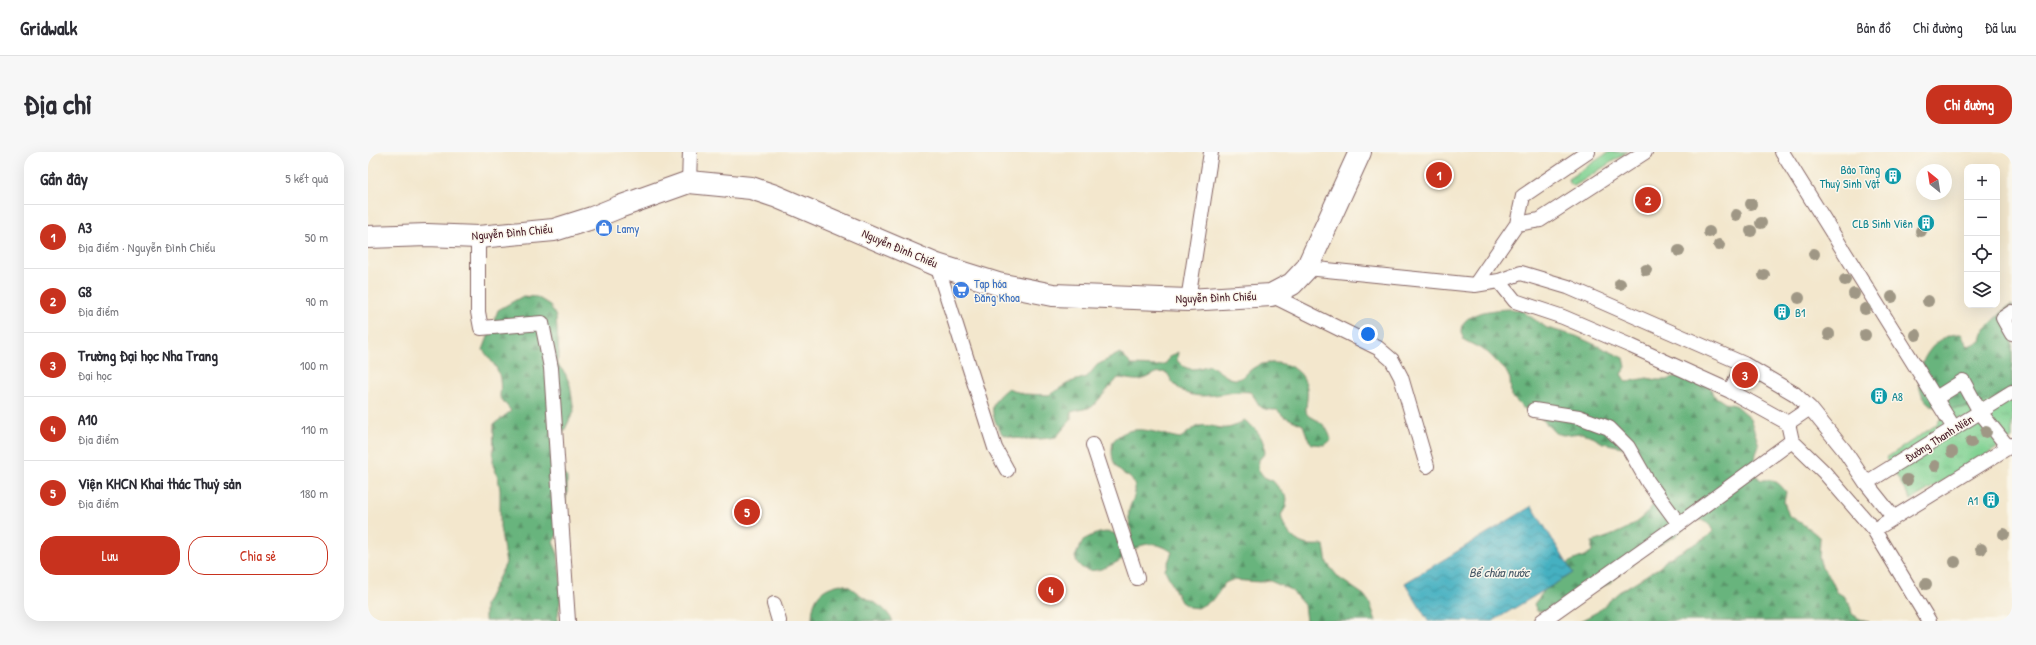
<!DOCTYPE html>
<html lang="vi">
<meta charset="utf-8">
<style>
:root{--surface:#fff;--page:#f7f7f7;--text:#2b2b33;--muted:#7c7c81;--line:#e1e1e2;--accent:#c8321e}
body{margin:0;font-family:"Patrick Hand",sans-serif;background:var(--page);color:var(--text)}
.controls{position:absolute;right:12px;top:12px;display:grid;overflow:hidden;border-radius:8px;box-shadow:0 4px 16px #0002}
.controls button{width:36px;height:36px;display:grid;place-items:center;padding:0;border:0;border-bottom:1px solid var(--line);background:var(--surface);color:var(--text);font:20px sans-serif}
.compass{position:absolute;left:1548px;top:12px;width:36px;height:36px;border-radius:50%;background:var(--surface);box-shadow:0 4px 16px #0002;rotate:330deg}
.you{position:absolute;left:1000px;top:182px;width:14px;height:14px;margin:-10px;border:3px solid #fff;border-radius:50%;background:#1a73e8;box-shadow:0 0 0 6px #1a73e833}
.badge{display:grid;place-items:center;width:26px;height:26px;border-radius:50%;background:var(--accent);color:#fff;font-size:13px;font-weight:700}
.pin{position:absolute;translate:-50% -50%;border:2px solid #fff;box-shadow:0 1px 4px #0006}
.list{margin:0;padding:0;list-style:none}
h2{display:flex;justify-content:space-between;align-items:center;height:52px;margin:0;padding:0 16px;font-size:17px}
h2 small{font-size:13px;font-weight:400;color:var(--muted)}
.list li{display:grid;grid-template-columns:26px 1fr auto;gap:12px;align-items:center;box-sizing:border-box;height:64px;padding:0 16px;border-top:1px solid var(--line)}
.list b{display:block;font-size:15px;white-space:nowrap}
.list p{margin:0;font-size:13px;white-space:nowrap;color:var(--muted)}
.list em{font-size:13px;font-style:normal;color:var(--muted)}
.actions{display:flex;gap:8px;padding:12px 16px}
.actions a{flex:1;padding:9px 0;border:1px solid var(--accent);border-radius:16px;text-align:center;font-size:14px;color:var(--accent)}
.actions .main{background:var(--accent);color:#fff}
.icon{flex:none;width:22px;height:22px;fill:none;stroke:currentColor;stroke-width:2;stroke-linecap:round;stroke-linejoin:round}
.map{position:relative;flex:none;width:1644px;height:469px;overflow:hidden;border-radius:16px}
header{display:flex;align-items:center;gap:24px;box-sizing:border-box;height:56px;padding:0 20px;background:var(--surface);border-bottom:1px solid var(--line)}
header strong{font-size:19px}
nav{display:flex;gap:22px;margin-inline-start:auto;font-size:14px}
.intro{display:flex;align-items:center;justify-content:space-between;box-sizing:border-box;height:96px;padding:0 24px}
h1{margin:0;font-size:28px}
.button{padding:10px 18px;border-radius:16px;background:var(--accent);color:#fff;font-size:14px;font-weight:700}
main{display:flex;gap:24px;padding:0 24px}
aside{flex:1;background:var(--surface);border-radius:16px;box-shadow:0 4px 16px #0002}
.map>svg:first-child{display:block}
.grass{fill:url(#grass-tufts);stroke:#66785f}
.forest{fill:url(#forest-firs);stroke:#596a54}
.water{fill:url(#water-waves);stroke:#476876}
.lines{fill:none;stroke-linecap:round;stroke-linejoin:round}
.service-casing{stroke:#856564;stroke-width:16}
.tertiary-casing{stroke:#856564;stroke-width:24}
.service{stroke:#fff;stroke-width:14}
.tertiary{stroke:#fff;stroke-width:22}
.tree{fill:#9f9785}
.labels{text-anchor:middle;dominant-baseline:central;stroke-width:3;stroke-linejoin:round;paint-order:stroke}
.culture-label{font-size:12px;fill:#0d838f;stroke:#fbf7ec;text-anchor:end}
.shop-label{font-size:12px;fill:#366cbe;stroke:#fbf7ec;text-anchor:start}
.street-label{font-size:12px;fill:#4a1f2b;stroke:#fbf7ec}
.water-label{font-size:13px;font-style:italic;fill:#485967;stroke:#fbf7ec}
</style>
<header>
<strong>Gridwalk</strong>
<nav><a>Bản đồ</a><a>Chỉ đường</a><a>Đã lưu</a></nav>
</header>
<div class="intro"><h1>Địa chỉ</h1><a class="button">Chỉ đường</a></div>
<main>
<aside>
<h2>Gần đây<small>5 kết quả</small></h2>
<ul class="list">
<li><span class="badge">1</span><div><b>A3</b><p>Địa điểm · Nguyễn Đình Chiểu</p></div><em>50 m</em></li>
<li><span class="badge">2</span><div><b>G8</b><p>Địa điểm</p></div><em>90 m</em></li>
<li><span class="badge">3</span><div><b>Trường Đại học Nha Trang</b><p>Đại học</p></div><em>100 m</em></li>
<li><span class="badge">4</span><div><b>A10</b><p>Địa điểm</p></div><em>110 m</em></li>
<li><span class="badge">5</span><div><b>Viện KHCN Khai thác Thuỷ sản</b><p>Địa điểm</p></div><em>180 m</em></li>
</ul>
<div class="actions"><a class="main">Lưu</a><a>Chia sẻ</a></div>
</aside>
<div class="map">
<svg width="1644" height="469" viewBox="0 0 1644 469">
<defs>
<pattern id="grass-tufts" width="24" height="20" patternUnits="userSpaceOnUse"><rect width="24" height="20" fill="#81d293"/><path d="M3 7l-1-3M5 7V3M7 7l1-3M15 17l-1-3M17 17v-4M19 17l1-3" fill="none" stroke="#71b47f"/></pattern>
<pattern id="forest-firs" width="22" height="20" patternUnits="userSpaceOnUse"><rect width="22" height="20" fill="#68b47d"/><path d="M5 1l3.5 6h-7zM16 11l3.5 6h-7z" fill="#589267"/></pattern>
<pattern id="water-waves" width="16" height="10" patternUnits="userSpaceOnUse"><rect width="16" height="10" fill="#44b0c1"/><path d="M0 5q4-4 8 0t8 0" fill="none" stroke="#3b8f9d"/></pattern>
</defs>
<rect width="100%" height="100%" fill="#fbf7ec"/>
<filter id="ink" filterUnits="userSpaceOnUse"><feTurbulence type="fractalNoise" baseFrequency=".025" numOctaves="2"/><feDisplacementMap in="SourceGraphic" scale="8" xChannelSelector="R" yChannelSelector="G"/><feConvolveMatrix kernelMatrix="1 2 1 2 8 2 1 2 1" color-interpolation-filters="sRGB"/></filter>
<filter id="wash" filterUnits="userSpaceOnUse"><feTurbulence type="fractalNoise" baseFrequency=".012" numOctaves="4" result="noise"/><feDisplacementMap in="SourceGraphic" scale="16" xChannelSelector="R" yChannelSelector="G"/><feGaussianBlur stdDeviation="0.9" result="paint"/><feColorMatrix in="noise" values="0 0 0 0 0 0 0 0 0 0 0 0 0 0 0 0 0 1.4 0 .05"/><feComposite in="paint" operator="in"/></filter>
<g filter="url(#wash)">
<rect width="100%" height="100%" fill="#f3e7cd"/>
<!-- grass -->
<path class="grass" d="M 1241,0 L 1259,0 L 1211,31 L 1206,34 L 1201,31 L 1200,27 Z
M 1644,177 L 1644,287 L 1543,348 L 1518,306 L 1568,273 L 1627,188 Z"/>
<!-- forest -->
<path class="forest" d="M 155,144 L 169,145 L 182,153 L 188,165 L 191,203 L 188,211 L 197,221 L 202,233 L 206,259 L 193,285 L 192,313 L 199,326 L 199,339 L 192,378 L 185,390 L 190,402 L 194,439 L 189,469 L 117,469 L 117,453 L 138,411 L 132,375 L 132,338 L 130,325 L 125,313 L 126,272 L 143,259 L 132,245 C 134,219 130,218 115,198 L 130,158 Z
M 1644,153 L 1644,236 C 1634,241 1624,248 1614,252 C 1601,256 1568,261 1558,249 C 1538,225 1563,180 1593,182 L 1600,194 L 1613,189 C 1616,174 1620,175 1629,165 C 1634,160 1637,156 1644,153 Z
M 1144,157 L 1154,159 L 1179,176 L 1208,184 L 1256,206 L 1258,215 L 1253,222 L 1258,230 L 1279,226 L 1288,228 L 1299,228 L 1318,221 L 1342,234 L 1345,243 L 1357,251 L 1367,253 L 1382,266 L 1391,293 L 1388,301 L 1386,321 L 1393,328 C 1406,327 1411,330 1418,340 L 1416,350 L 1421,364 C 1430,368 1445,379 1452,386 L 1451,405 L 1454,416 L 1461,423 L 1469,440 L 1477,445 L 1482,453 L 1484,462 L 1492,467 L 1501,469 L 1212,469 L 1229,460 L 1251,440 L 1292,415 L 1299,407 L 1338,386 L 1345,379 L 1341,372 L 1333,368 L 1325,369 L 1306,385 L 1282,398 L 1240,432 L 1178,459 L 1169,459 L 1166,452 C 1177,439 1186,421 1200,411 C 1208,406 1216,406 1224,399 L 1224,390 C 1248,383 1275,372 1287,349 L 1263,297 L 1235,291 L 1221,283 L 1213,281 L 1195,283 L 1187,281 L 1175,268 L 1154,255 L 1143,244 L 1142,227 L 1138,219 L 1119,200 L 1096,188 C 1095,185 1093,181 1093,179 C 1093,159 1131,157 1144,157 Z
M 810,200 L 809,208 C 819,221 828,217 842,213 C 849,217 858,226 866,227 C 876,228 879,219 887,215 C 901,207 926,211 934,224 C 945,240 935,254 939,262 C 941,265 944,265 947,267 C 956,271 961,279 963,288 L 957,293 L 944,292 L 940,287 L 935,273 L 915,264 L 909,258 C 887,258 894,253 882,240 C 858,237 829,254 808,234 C 804,231 802,225 799,221 C 787,218 783,225 772,228 C 765,229 757,226 750,226 L 724,255 L 703,260 L 703,268 L 688,285 C 670,288 651,289 634,282 C 622,262 619,251 640,236 L 655,242 L 681,243 L 702,230 L 719,225 L 729,213 L 752,201 L 764,213 L 790,214 L 798,211 L 802,205 Z
M 876,268 C 889,277 896,285 897,301 L 891,308 L 890,317 L 896,325 L 905,329 L 919,346 L 918,355 L 913,363 C 915,375 924,388 936,392 C 942,394 950,393 956,393 L 959,411 L 971,426 L 996,443 L 1002,451 L 1008,469 L 938,469 L 936,453 L 923,438 L 900,428 L 892,430 L 864,428 L 857,431 L 846,447 L 830,456 L 821,455 L 813,450 L 797,418 L 804,400 C 796,394 785,390 775,393 C 769,394 765,400 760,403 C 749,411 722,427 711,413 C 709,411 708,407 707,405 L 715,388 C 741,374 740,383 764,383 C 762,374 760,367 761,358 C 763,349 770,342 766,332 C 763,324 758,324 753,320 C 743,311 743,301 745,289 C 765,268 787,282 812,286 C 818,283 825,275 831,274 C 850,271 855,284 876,268 Z
M 473,432 C 482,434 484,437 491,442 C 507,453 514,451 525,469 L 444,469 C 444,447 451,436 473,432 Z"/>
<!-- water -->
<path class="water" d="M 1164,354 L 1205,421 L 1125,469 L 1060,469 L 1037,431 Z"/>
</g>
<g filter="url(#ink)">
<g class="lines">
<defs>
<path id="service" d="M 1414,0 L 1586,276
M 321,30 L 322,0
M 1149,72 L 1172,68 L 1277,0
M 110,85 L 110,160 L 113,176 L 174,171 L 183,216 L 200,469
M 569,113 L 627,296 L 639,318
M 939,116 L 1107,133 L 1131,129 L 1153,121 L 1200,135 L 1376,212 L 1427,242 L 1442,256 L 1476,298 L 1498,331 L 1526,366
M 1131,129 L 1147,149 L 1195,165 L 1263,194 L 1362,239 L 1420,271 L 1424,289 L 1456,320 L 1506,378 L 1561,469
M 1107,133 L 1149,72 L 1155,44 L 1220,0
M 903,143 L 1010,196 L 1024,208 L 1033,225 L 1059,314
M 820,148 L 843,0
M 1644,160 L 1635,166 L 1644,182
M 1362,239 L 1376,212
M 1568,246 L 1595,229 L 1612,260 L 1640,295
M 1166,258 L 1211,265 L 1241,276 L 1260,295 L 1280,330 L 1311,372
M 1420,271 L 1442,256
M 725,293 L 769,426
M 1498,331 L 1644,240
M 1506,378 L 1644,293
M 406,452 L 411,469
M 1174,469 L 1311,372 L 1424,289"/>
<path id="tertiary" d="M 0,85 L 59,83 L 110,85 L 186,78 L 224,66 L 251,55 L 321,30 L 383,36 L 407,44 L 569,113 L 630,132 L 685,143 L 820,148 L 903,143 L 924,132 L 939,116 L 992,0"/>
</defs>
<!-- service casing -->
<use href="#service" class="service-casing"/>
<!-- tertiary casing -->
<use href="#tertiary" class="tertiary-casing"/>
<!-- service -->
<use href="#service" class="service"/>
<!-- tertiary -->
<use href="#tertiary" class="tertiary"/>
</g>
<!-- trees -->
<g class="tree">
<circle cx="1383" cy="52" r="6"/>
<circle cx="1368" cy="63" r="6"/>
<circle cx="1393" cy="71" r="6"/>
<circle cx="1383" cy="79" r="6"/>
<circle cx="1553" cy="79" r="6"/>
<circle cx="1341" cy="80" r="6"/>
<circle cx="1351" cy="93" r="6"/>
<circle cx="1311" cy="99" r="6"/>
<circle cx="1446" cy="102" r="6"/>
<circle cx="1278" cy="118" r="6"/>
<circle cx="1396" cy="123" r="6"/>
<circle cx="1477" cy="128" r="6"/>
<circle cx="1252" cy="132" r="6"/>
<circle cx="1486" cy="142" r="6"/>
<circle cx="1524" cy="145" r="6"/>
<circle cx="1431" cy="146" r="6"/>
<circle cx="1560" cy="149" r="6"/>
<circle cx="1497" cy="157" r="6"/>
<circle cx="1461" cy="182" r="6"/>
<circle cx="1497" cy="183" r="6"/>
<circle cx="1548" cy="183" r="6"/>
<circle cx="1618" cy="280" r="6"/>
<circle cx="1603" cy="290" r="6"/>
<circle cx="1584" cy="300" r="6"/>
<circle cx="1567" cy="314" r="6"/>
<circle cx="1539" cy="328" r="6"/>
<circle cx="1636" cy="382" r="6"/>
<circle cx="1613" cy="397" r="6"/>
<circle cx="1587" cy="410" r="6"/>
<circle cx="1558" cy="432" r="6"/>
</g>
</g>
<!-- icons -->
<defs>
<symbol id="building-disc" viewBox="-11 -11 22 22"><circle r="9.5" fill="#0f9aa8" stroke="#fbf7ec"/><path d="M-4-6H4V6H1V3H-1V6H-4ZM-2.5-4.3h1.7v1.8h-1.7ZM.8-4.3h1.7v1.8H.8ZM-2.5-1h1.7V.8h-1.7ZM.8-1h1.7V.8H.8Z" fill="#fff"/></symbol>
<symbol id="shop-disc" viewBox="-11 -11 22 22"><circle r="9.5" fill="#3f7fe0" stroke="#fbf7ec"/><path d="M-5-2.5h2.3a2.7 3.5 0 0 1 5.4 0H5L5.5 6h-11ZM-1.5-2.5h3a1.5 2.3 0 0 0-3 0Z" fill="#fff"/></symbol>
<symbol id="supermarket-disc" viewBox="-11 -11 22 22"><circle r="9.5" fill="#3f7fe0" stroke="#fbf7ec"/><path d="M-6-5.5h2.5l.6 2H6L4.5 2H-2.5L-4.4-4H-6ZM-1.5 3.2a1.3 1.3 0 1 0 .1 0ZM3 3.2a1.3 1.3 0 1 0 .1 0Z" fill="#fff"/></symbol>
</defs>
<g fill-rule="evenodd">
<use href="#building-disc" x="1515" y="14" width="20" height="20"/>
<use href="#building-disc" x="1548" y="61" width="20" height="20"/>
<use href="#shop-disc" x="226" y="66" width="20" height="20"/>
<use href="#supermarket-disc" x="583" y="128" width="20" height="20"/>
<use href="#building-disc" x="1404" y="150" width="20" height="20"/>
<use href="#building-disc" x="1501" y="234" width="20" height="20"/>
<use href="#building-disc" x="1613" y="338" width="20" height="20"/>
</g>
<g class="labels">
<!-- culture labels -->
<g class="culture-label">
<text x="1512" y="17">Bảo Tàng<tspan x="1512" dy="14">Thuỷ Sinh Vật</tspan></text>
<text x="1545" y="71">CLB Sinh Viên</text>
<text x="1427" y="160" text-anchor="start">B1</text>
<text x="1524" y="244" text-anchor="start">A8</text>
<text x="1610" y="348">A1</text>
</g>
<!-- shop labels -->
<g class="shop-label">
<text x="249" y="76">Lamy</text>
<text x="606" y="131">Tạp hóa<tspan x="606" dy="14">Đăng Khoa</tspan></text>
</g>
<!-- street labels -->
<g class="street-label">
<text transform="translate(144 80) rotate(-5)">Nguyễn Đình Chiểu</text>
<text transform="translate(532 96) rotate(23)">Nguyễn Đình Chiểu</text>
<text transform="translate(848 145) rotate(-2)">Nguyễn Đình Chiểu</text>
<text transform="translate(1571 286) rotate(-32)">Đường Thanh Niên</text>
</g>
<!-- water labels -->
<g class="water-label">
<text x="1131" y="420">Bể chứa nước</text>
</g>
</g>
</svg>
<div class="controls">
<button>+</button>
<button>−</button>
<button><svg class="icon" aria-label="locate" viewBox="0 0 24 24"><circle cx="12" cy="12" r="6"/><path d="M12 2v4M12 18v4M2 12h4M18 12h4"/></svg></button>
<button><svg class="icon" aria-label="layers" viewBox="0 0 24 24"><path d="M12 4l9 5-9 5-9-5zM3 14l9 5 9-5"/></svg></button>
</div>
<svg class="compass" viewBox="-18 -18 36 36"><path d="M0-13l5 13h-10z" fill="#e53935"/><path d="M0 13l5-13h-10z" fill="#7c7c81"/></svg>
<div class="you"></div>
<div class="pin badge" style="left:1071px;top:23px">1</div>
<div class="pin badge" style="left:1280px;top:48px">2</div>
<div class="pin badge" style="left:1377px;top:223px">3</div>
<div class="pin badge" style="left:683px;top:438px">4</div>
<div class="pin badge" style="left:379px;top:360px">5</div>
</div>
</main>
